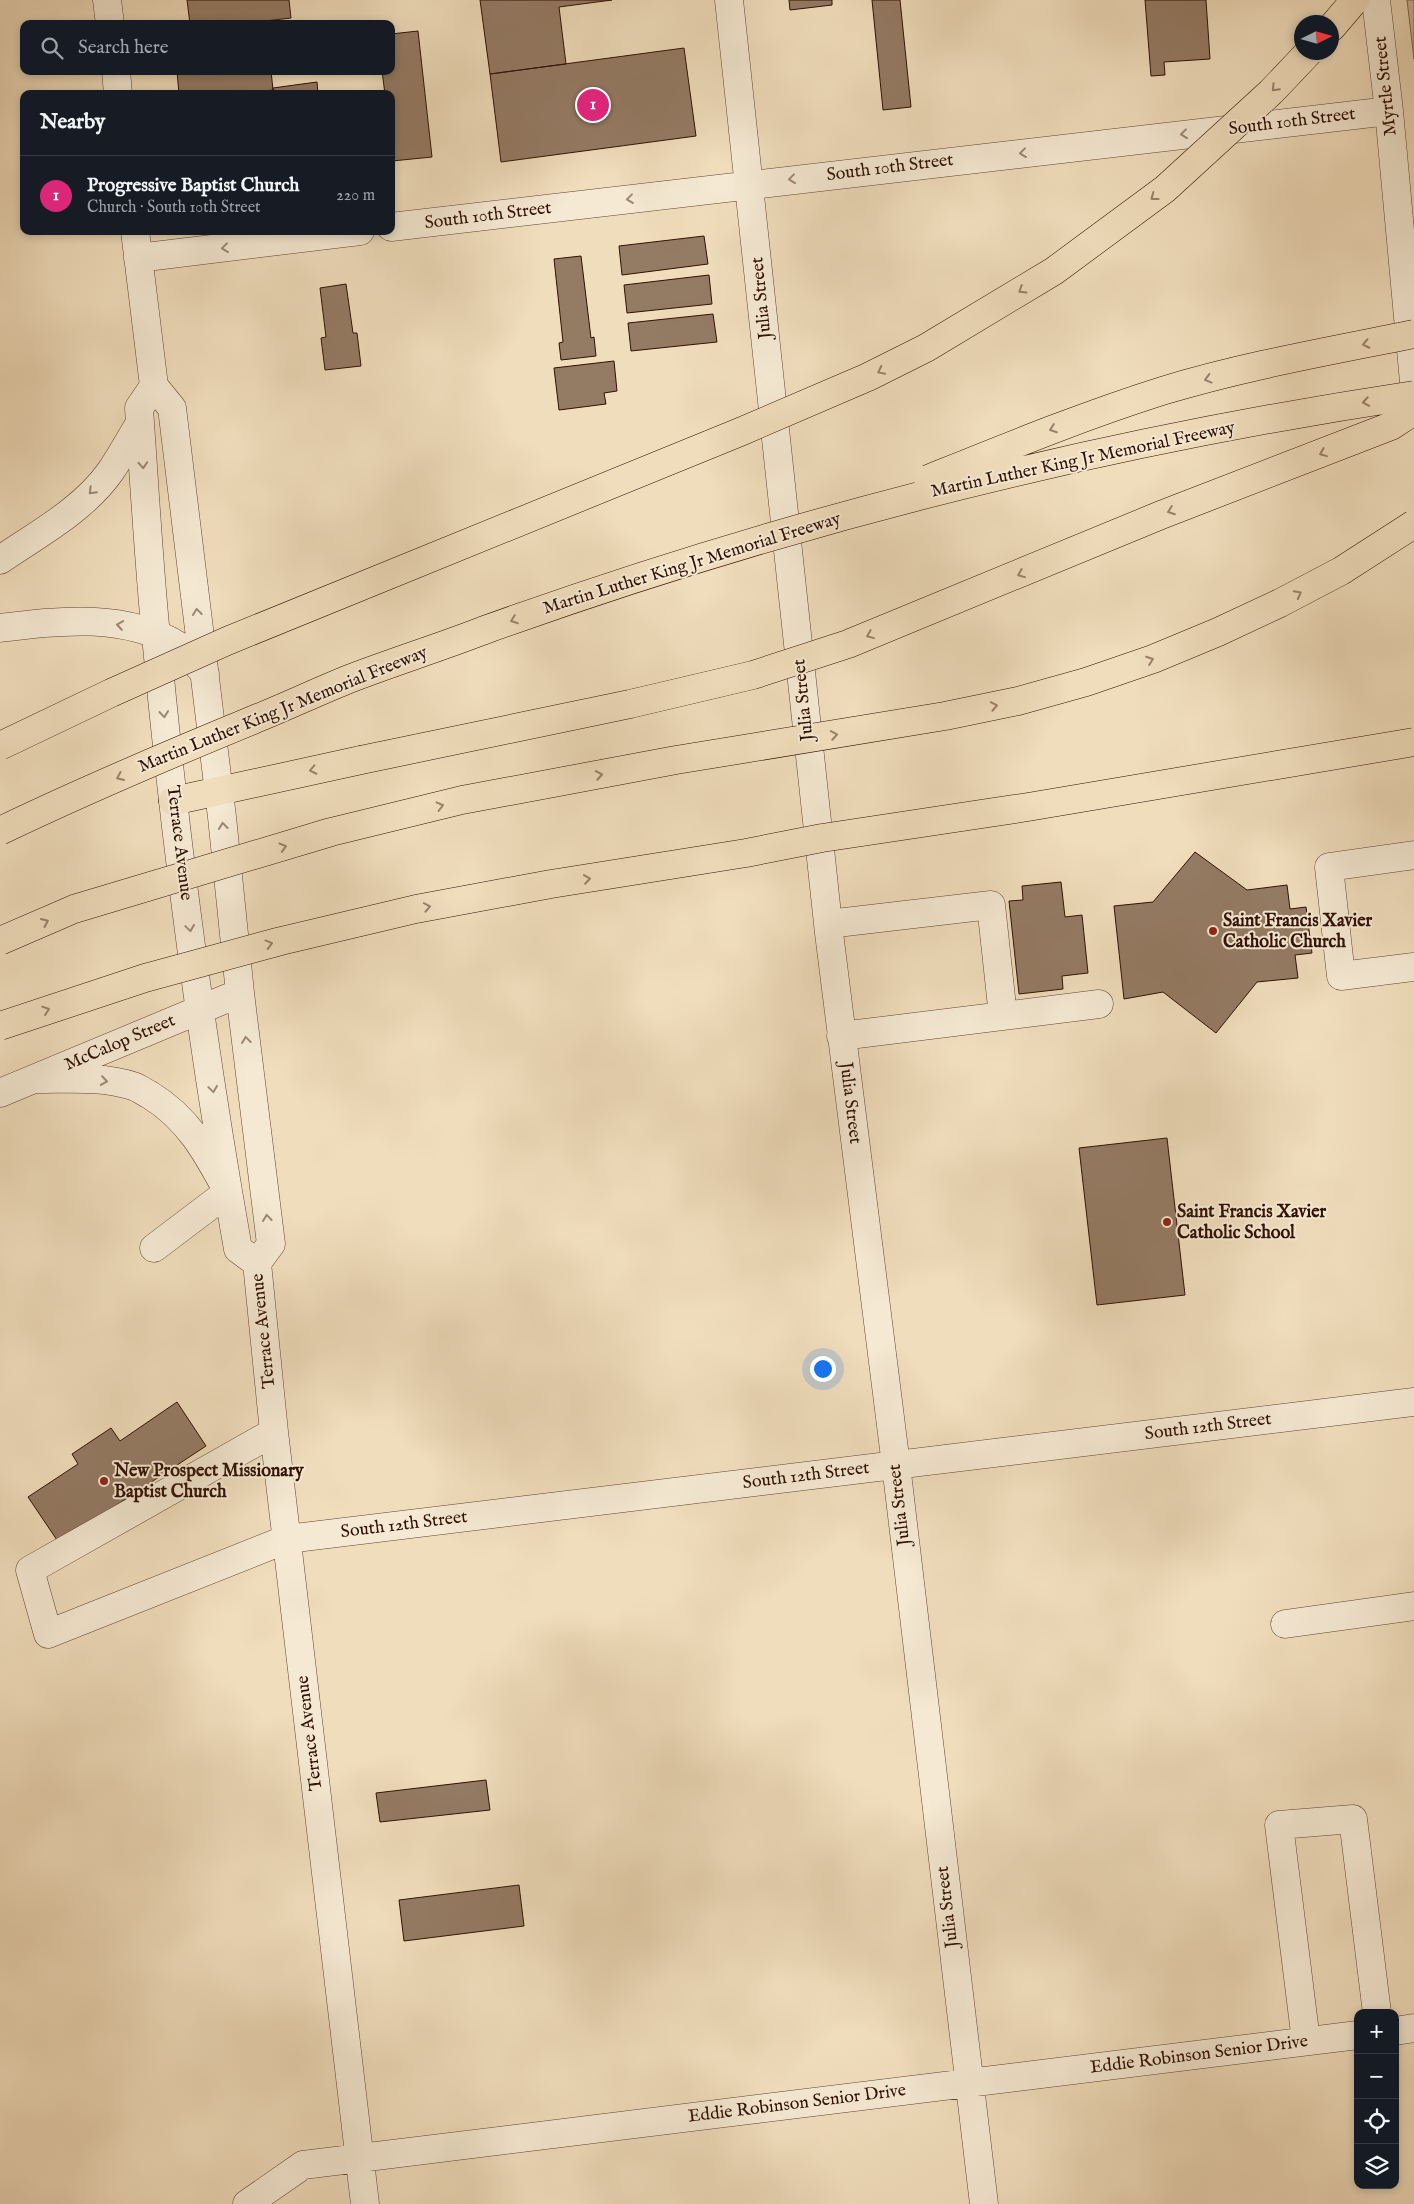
<!DOCTYPE html>
<meta charset="utf-8">
<style>
:root{--surface:#171b24;--page:#20242c;--text:#f1f3f6;--muted:#9ea1a6;--line:#363941;--accent:#db2777}
body{margin:0;font-family:"IM FELL English",serif;background:var(--page);color:var(--text)}
.controls{position:absolute;right:15px;bottom:15px;display:grid;overflow:hidden;border-radius:10px;box-shadow:0 2px 8px #0003}
.controls button{width:45px;height:45px;display:grid;place-items:center;padding:0;border:0;border-bottom:1px solid var(--line);background:var(--surface);color:var(--text);font:25px sans-serif}
.compass{position:absolute;left:1294px;top:15px;width:45px;height:45px;border-radius:50%;background:var(--surface);box-shadow:0 2px 8px #0003;rotate:85deg}
.you{position:absolute;left:822px;top:1368px;width:18px;height:18px;margin:-12px;border:4px solid #fff;border-radius:50%;background:#1a73e8;box-shadow:0 0 0 8px #1a73e833}
.badge{display:grid;place-items:center;width:32px;height:32px;border-radius:50%;background:var(--accent);color:#fff;font-size:16px;font-weight:700}
.pin{position:absolute;translate:-50% -50%;border:2px solid #fff;box-shadow:0 1px 5px #0006}
.list{margin:0;padding:0;list-style:none}
h2{display:flex;justify-content:space-between;align-items:center;height:65px;margin:0;padding:0 20px;font-size:21px}
h2 small{font-size:16px;font-weight:400;color:var(--muted)}
.list li{display:grid;grid-template-columns:32px 1fr auto;gap:15px;align-items:center;box-sizing:border-box;height:80px;padding:0 20px;border-top:1px solid var(--line)}
.list b{display:block;font-size:19px;white-space:nowrap}
.list p{margin:0;font-size:16px;white-space:nowrap;color:var(--muted)}
.list em{font-size:16px;font-style:normal;color:var(--muted)}
.icon{flex:none;width:28px;height:28px;fill:none;stroke:currentColor;stroke-width:2;stroke-linecap:round;stroke-linejoin:round}
.map{position:relative;flex:none;width:1414px;height:2204px;overflow:hidden}
.search{position:absolute;background:var(--surface);box-shadow:0 2px 8px #0003;left:20px;top:20px;width:375px;height:55px;display:flex;align-items:center;gap:12px;box-sizing:border-box;padding:0 18px;border-radius:10px;color:var(--muted);font-size:19px}
.panel{position:absolute;background:var(--surface);box-shadow:0 2px 8px #0003;left:20px;top:90px;width:375px;height:145px;border-radius:10px}
.map>svg:first-child{display:block}
.green{fill:#cfba9d;stroke:#806551}
.building{fill:#947b64;stroke:#301005}
.lines{fill:none;stroke-linecap:round;stroke-linejoin:round}
.minor-casing{stroke:#604333;stroke-width:29}
.highway-casing{stroke:#301005;stroke-width:29}
.minor{stroke:#f5e9d3;stroke-width:28}
.highway{stroke:#f0ddbc;stroke-width:28}
.highway-bridge-casing{stroke:#301005;stroke-width:29;stroke-linecap:butt}
.highway-bridge{stroke:#f0ddbc;stroke-width:28}
.oneway{stroke:#9a816a}
.oneway2{stroke:#9c8776}
.poi-dot{fill:#8f2418;stroke:#f5e9d3;stroke-width:2}
.labels{text-anchor:middle;dominant-baseline:central;stroke-width:4;stroke-linejoin:round;paint-order:stroke}
.street-label{font-size:18px;fill:#301005;stroke:#f5e9d3}
.poi-label{font-size:18px;font-weight:bold;fill:#301005;stroke:#f5e9d3;text-anchor:start}
</style>
<div class="map">
<svg width="1414" height="2204" viewBox="0 0 1414 2204">
<rect width="100%" height="100%" fill="#f0ddbc"/>
<filter id="stains"><feTurbulence type="fractalNoise" baseFrequency=".004" numOctaves="4"/><feColorMatrix values="0 0 0 0 .2 0 0 0 0 .09 0 0 0 0 .02 0 0 0 .5 -.17"/></filter>
<radialGradient id="worn" r=".72"><stop offset=".6" stop-color="#630" stop-opacity="0"/><stop offset="1" stop-color="#630" stop-opacity=".3"/></radialGradient>
<!-- green -->
<path class="green" d="M 1407,0 L 1414,0 L 1414,59 Z"/>
<!-- building -->
<path class="building" d="M 187,0 L 289,0 L 291,18 L 239,24 L 190,24 Z
M 480,0 L 612,0 L 559,7 L 566,64 L 490,74 Z
M 789,0 L 832,0 L 832,5 L 790,10 Z
M 872,0 L 900,0 L 911,107 L 883,110 Z
M 1145,0 L 1206,0 L 1210,59 L 1164,62 L 1165,75 L 1151,76 Z
M 418,31 L 432,157 L 392,161 L 391,94 L 385,94 L 382,71 L 391,71 L 391,34 Z
M 684,48 L 696,136 L 501,162 L 490,74 Z
M 177,71 L 271,71 L 273,90 L 237,94 L 179,94 Z
M 317,82 L 318,94 L 274,94 L 273,88 Z
M 704,236 L 708,264 L 622,275 L 619,246 Z
M 581,256 L 591,338 L 594,337 L 596,356 L 561,360 L 559,343 L 563,342 L 554,259 Z
M 709,275 L 712,304 L 627,313 L 624,285 Z
M 346,284 L 353,333 L 357,333 L 361,366 L 325,370 L 321,338 L 326,337 L 320,288 Z
M 713,314 L 717,342 L 631,351 L 628,323 Z
M 614,361 L 617,391 L 604,393 L 606,404 L 559,410 L 554,368 Z
M 1195,852 L 1247,890 L 1287,885 L 1290,909 L 1306,907 L 1312,953 L 1295,955 L 1298,978 L 1257,982 L 1216,1033 L 1163,992 L 1124,999 L 1114,906 L 1153,902 Z
M 1061,882 L 1065,917 L 1082,915 L 1088,973 L 1062,976 L 1063,989 L 1019,994 L 1009,901 L 1023,900 L 1022,886 Z
M 1167,1138 L 1185,1295 L 1097,1305 L 1079,1148 Z
M 177,1402 L 206,1446 L 59,1543 L 28,1497 L 78,1464 L 72,1454 L 111,1428 L 120,1441 Z
M 486,1780 L 490,1810 L 380,1822 L 376,1793 Z
M 519,1885 L 524,1926 L 404,1941 L 399,1900 Z"/>
<g class="lines">
<defs>
<path id="minor" d="M 107,0 L 110,24
M 729,0 L 829,933 L 896,1465 L 984,2204
M 1376,0 L 1389,111 L 1414,382
M 116,71 L 118,94
M 391,227 L 1389,111
M 135,231 L 154,386 L 172,408 L 222,817 L 240,993 L 271,1244 L 257,1263 L 274,1432 L 365,2204
M 138,258 L 360,231
M 154,386 L 139,408 L 140,423 C 145,494 149,565 156,636 C 175,841 202,1046 238,1249 L 257,1263
M 0,560 C 38,534 83,510 110,472 C 121,456 130,439 140,423
M 0,628 C 58,620 127,613 179,646 C 189,652 197,665 205,674
M 1414,855 L 1329,867 L 1341,976 L 1414,967
M 828,924 L 991,905 L 1003,1016
M 841,1036 L 1099,1004
M 38,1079 C 69,1079 103,1076 133,1086 C 139,1088 144,1092 150,1095 C 189,1119 207,1153 228,1192 L 154,1248
M 0,1093 L 240,993
M 274,1432 L 30,1570 L 48,1634 L 287,1539 L 1414,1402
M 1285,1624 L 1414,1606
M 1395,2031 L 1414,2028
M 1306,2041 L 1279,1825 L 1353,1819 L 1377,2013
M 247,2204 L 303,2165 L 1358,2035"/>
<path id="highway" d="M 1332,27 L 1355,0
M 173,801 L 361,760"/>
</defs>
<!-- minor casing -->
<use href="#minor" class="minor-casing"/>
<!-- highway casing -->
<use href="#highway" class="highway-casing"/>
<!-- minor -->
<use href="#minor" class="minor"/>
<!-- highway -->
<use href="#highway" class="highway"/>
<defs>
<path id="highway-bridge" d="M 928,479 C 1005,448 1083,416 1162,391 C 1244,366 1330,351 1414,334
M 0,746 L 111,693 L 227,641 L 740,432 L 868,377 L 926,348 L 1054,271 L 1165,189 L 1271,92 L 1309,52
M 361,760 L 630,704 L 753,675 L 848,644 L 1161,515 L 1391,426 L 1414,411
M 0,831 C 83,791 168,755 253,720 C 285,707 317,692 349,679 C 393,662 438,648 482,631 C 784,522 1097,443 1414,395
M 0,941 L 74,909 L 331,832 L 462,800 L 676,760 L 945,716 L 1018,701 L 1086,682 L 1153,659 L 1218,632 L 1280,603 L 1341,571 L 1414,524
M 0,1026 L 145,978 L 281,941 L 416,909 L 551,884 L 746,853 L 822,838 L 1028,807 L 1414,742"/>
</defs>
<!-- highway-bridge casing -->
<use href="#highway-bridge" class="highway-bridge-casing"/>
<!-- highway-bridge -->
<use href="#highway-bridge" class="highway-bridge"/>
</g>
<!-- one-way arrows -->
<defs><path id="oneway-chevron" d="M-2-3.5L2.5 0L-2 3.5" fill="none" stroke-width="1.6" stroke-linecap="round" stroke-linejoin="round" transform="scale(1.25)"/></defs>
<g class="oneway">
<use href="#oneway-chevron" transform="translate(1275 88) rotate(134)"/>
<use href="#oneway-chevron" transform="translate(1154 197) rotate(143)"/>
<use href="#oneway-chevron" transform="translate(1022 290) rotate(148)"/>
<use href="#oneway-chevron" transform="translate(1366 344) rotate(168)"/>
<use href="#oneway-chevron" transform="translate(881 371) rotate(154)"/>
<use href="#oneway-chevron" transform="translate(1208 379) rotate(165)"/>
<use href="#oneway-chevron" transform="translate(1366 402) rotate(170)"/>
<use href="#oneway-chevron" transform="translate(1053 429) rotate(160)"/>
<use href="#oneway-chevron" transform="translate(1323 453) rotate(158)"/>
<use href="#oneway-chevron" transform="translate(1171 511) rotate(160)"/>
<use href="#oneway-chevron" transform="translate(1021 574) rotate(158)"/>
<use href="#oneway-chevron" transform="translate(1298 594) rotate(-27)"/>
<use href="#oneway-chevron" transform="translate(514 620) rotate(160)"/>
<use href="#oneway-chevron" transform="translate(870 635) rotate(158)"/>
<use href="#oneway-chevron" transform="translate(1150 660) rotate(-20)"/>
<use href="#oneway-chevron" transform="translate(994 706) rotate(-11)"/>
<use href="#oneway-chevron" transform="translate(834 735) rotate(-10)"/>
<use href="#oneway-chevron" transform="translate(313 770) rotate(168)"/>
<use href="#oneway-chevron" transform="translate(599 775) rotate(-10)"/>
<use href="#oneway-chevron" transform="translate(120 777) rotate(156)"/>
<use href="#oneway-chevron" transform="translate(440 806) rotate(-14)"/>
<use href="#oneway-chevron" transform="translate(283 847) rotate(-17)"/>
<use href="#oneway-chevron" transform="translate(587 879) rotate(-8)"/>
<use href="#oneway-chevron" transform="translate(427 907) rotate(-11)"/>
<use href="#oneway-chevron" transform="translate(45 922) rotate(-24)"/>
<use href="#oneway-chevron" transform="translate(269 944) rotate(-15)"/>
<use href="#oneway-chevron" transform="translate(46 1010) rotate(-19)"/>
</g>
<g class="oneway2">
<use href="#oneway-chevron" transform="translate(1184 134) rotate(173)"/>
<use href="#oneway-chevron" transform="translate(1023 153) rotate(173)"/>
<use href="#oneway-chevron" transform="translate(792 179) rotate(173)"/>
<use href="#oneway-chevron" transform="translate(630 199) rotate(173)"/>
<use href="#oneway-chevron" transform="translate(225 248) rotate(173)"/>
<use href="#oneway-chevron" transform="translate(143 465) rotate(86)"/>
<use href="#oneway-chevron" transform="translate(92 491) rotate(135)"/>
<use href="#oneway-chevron" transform="translate(197 612) rotate(-97)"/>
<use href="#oneway-chevron" transform="translate(120 625) rotate(-171)"/>
<use href="#oneway-chevron" transform="translate(164 714) rotate(84)"/>
<use href="#oneway-chevron" transform="translate(223 826) rotate(-96)"/>
<use href="#oneway-chevron" transform="translate(190 928) rotate(82)"/>
<use href="#oneway-chevron" transform="translate(246 1040) rotate(-97)"/>
<use href="#oneway-chevron" transform="translate(104 1081) rotate(8)"/>
<use href="#oneway-chevron" transform="translate(213 1089) rotate(82)"/>
<use href="#oneway-chevron" transform="translate(267 1218) rotate(-97)"/>
</g>
<!-- markers -->
<g class="poi-dot">
<circle cx="1213" cy="931" r="5"/>
<circle cx="1167" cy="1222" r="5"/>
<circle cx="104" cy="1481" r="5"/>
</g>
<g class="labels">
<!-- street labels -->
<g class="street-label">
<text transform="translate(1386 86) rotate(-96)">Myrtle Street</text>
<text transform="translate(1292 122) rotate(-7)">South 10th Street</text>
<text transform="translate(890 168) rotate(-7)">South 10th Street</text>
<text transform="translate(488 216) rotate(-7)">South 10th Street</text>
<text transform="translate(762 298) rotate(-96)">Julia Street</text>
<text transform="translate(1083 460) rotate(-12)">Martin Luther King Jr Memorial Freeway</text>
<text transform="translate(692 564) rotate(-17)">Martin Luther King Jr Memorial Freeway</text>
<text transform="translate(804 700) rotate(-96)">Julia Street</text>
<text transform="translate(283 710) rotate(-22)">Martin Luther King Jr Memorial Freeway</text>
<text transform="translate(179 843) rotate(83)">Terrace Avenue</text>
<text transform="translate(120 1043) rotate(-23)">McCalop Street</text>
<text transform="translate(850 1103) rotate(83)">Julia Street</text>
<text transform="translate(264 1331) rotate(-96)">Terrace Avenue</text>
<text transform="translate(1208 1427) rotate(-7)">South 12th Street</text>
<text transform="translate(806 1476) rotate(-7)">South 12th Street</text>
<text transform="translate(900 1505) rotate(-97)">Julia Street</text>
<text transform="translate(404 1525) rotate(-7)">South 12th Street</text>
<text transform="translate(310 1733) rotate(-97)">Terrace Avenue</text>
<text transform="translate(948 1907) rotate(-97)">Julia Street</text>
<text transform="translate(1199 2055) rotate(-7)">Eddie Robinson Senior Drive</text>
<text transform="translate(797 2104) rotate(-7)">Eddie Robinson Senior Drive</text>
</g>
<!-- poi labels -->
<g class="poi-label">
<text x="1223" y="921">Saint Francis Xavier<tspan x="1223" dy="21">Catholic Church</tspan></text>
<text x="1177" y="1212">Saint Francis Xavier<tspan x="1177" dy="21">Catholic School</tspan></text>
<text x="114" y="1471">New Prospect Missionary<tspan x="114" dy="21">Baptist Church</tspan></text>
</g>
</g>
<rect width="100%" height="100%" filter="url(#stains)"/>
<rect width="100%" height="100%" fill="url(#worn)"/>
</svg>
<div class="controls">
<button>+</button>
<button>−</button>
<button><svg class="icon" aria-label="locate" viewBox="0 0 24 24"><circle cx="12" cy="12" r="6"/><path d="M12 2v4M12 18v4M2 12h4M18 12h4"/></svg></button>
<button><svg class="icon" aria-label="layers" viewBox="0 0 24 24"><path d="M12 4l9 5-9 5-9-5zM3 14l9 5 9-5"/></svg></button>
</div>
<svg class="compass" viewBox="-18 -18 36 36"><path d="M0-13l5 13h-10z" fill="#e53935"/><path d="M0 13l5-13h-10z" fill="#9ea1a6"/></svg>
<div class="you"></div>
<div class="pin badge" style="left:593px;top:105px">1</div>
<div class="search"><svg class="icon" aria-label="search" viewBox="0 0 24 24"><circle cx="10" cy="10" r="6"/><path d="M15 15l6 6"/></svg>Search here</div>
<section class="panel">
<h2>Nearby<small></small></h2>
<ul class="list">
<li><span class="badge">1</span><div><b>Progressive Baptist Church</b><p>Church · South 10th Street</p></div><em>220 m</em></li>
</ul>
</section>
</div>
